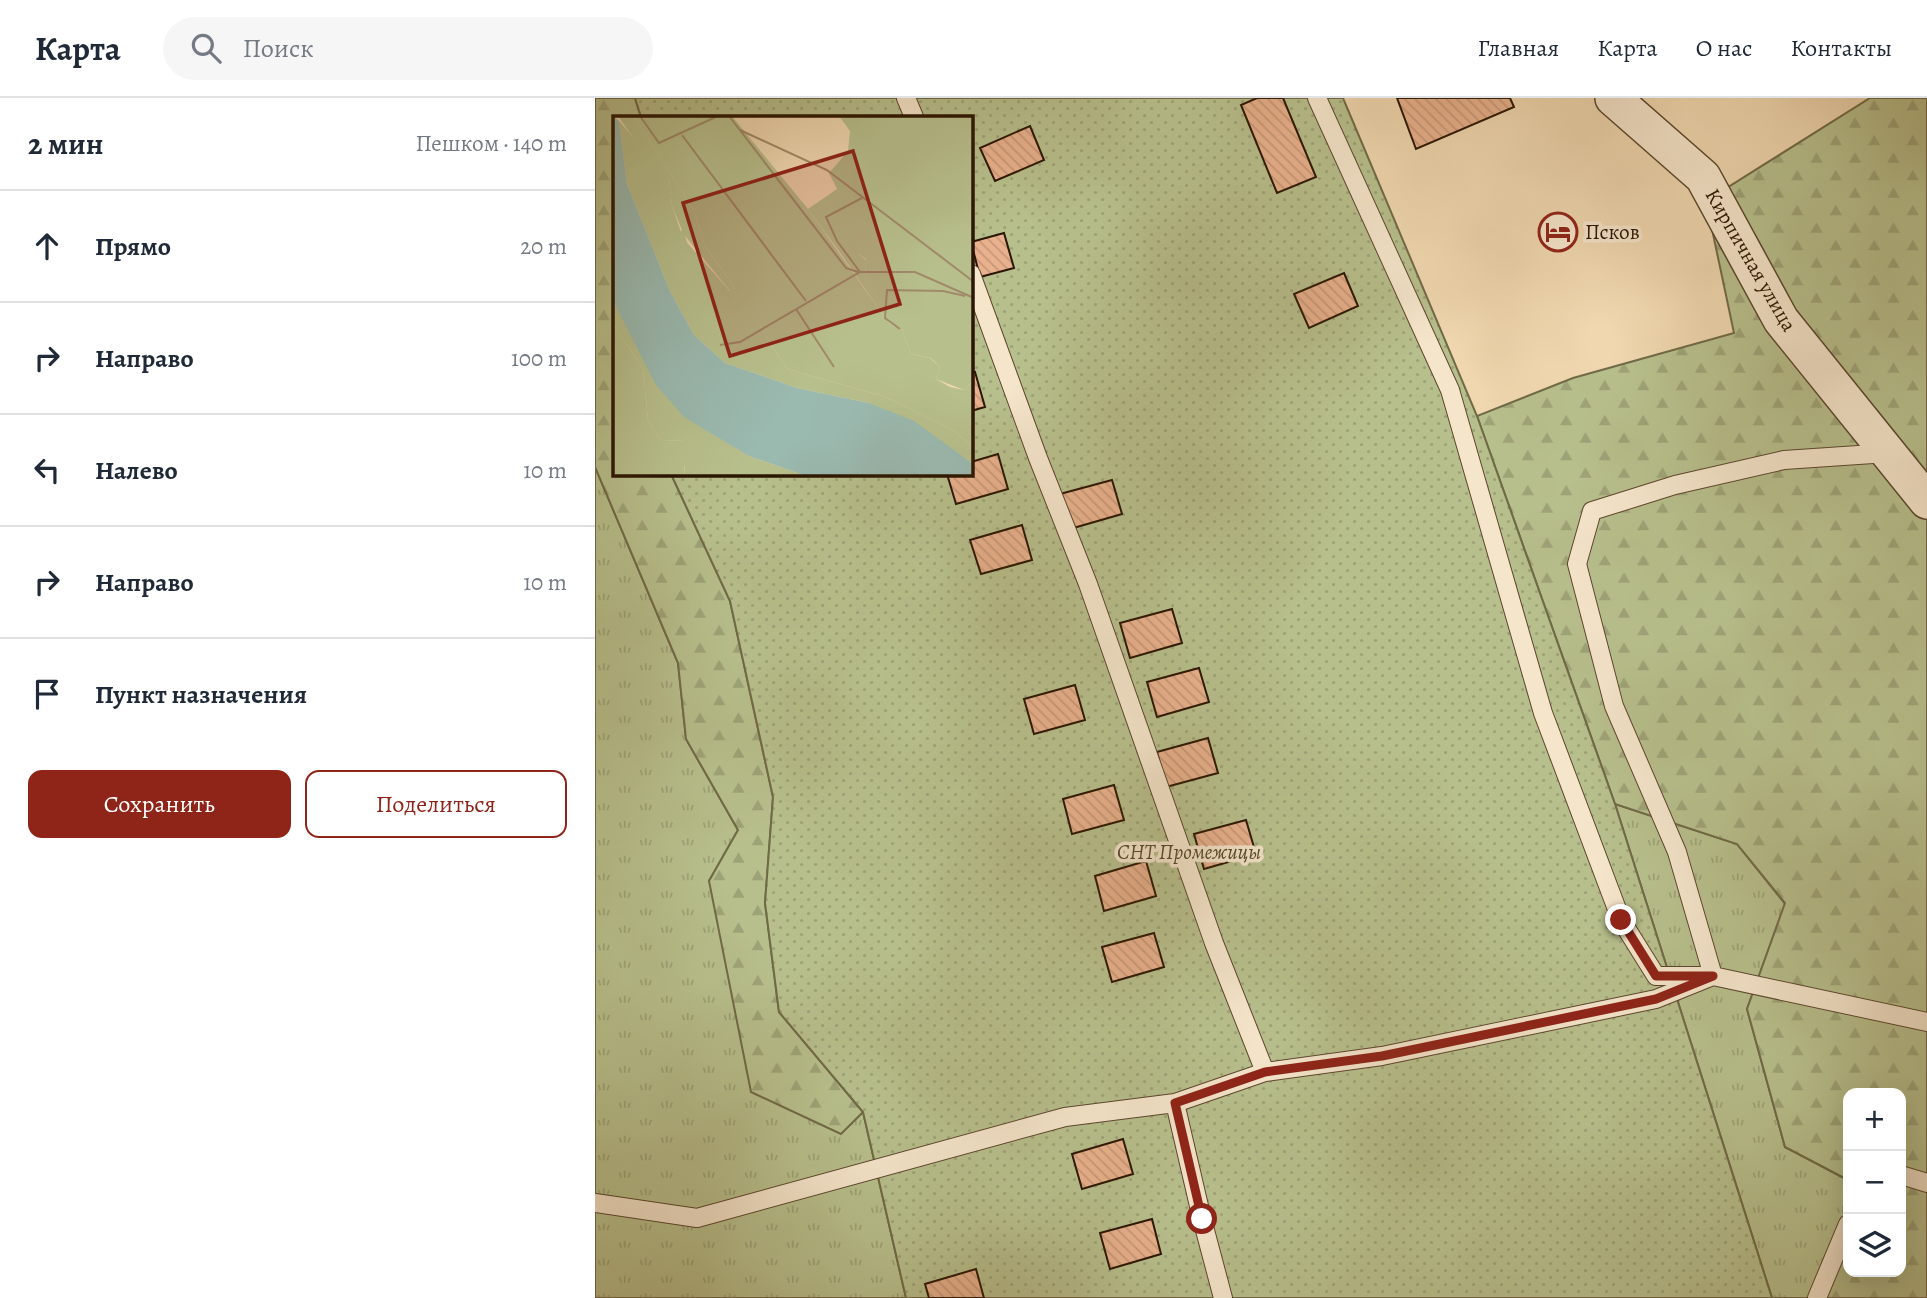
<!DOCTYPE html>
<html lang="ru">
<meta charset="utf-8">
<style>
:root{--surface:#fff;--page:#f6f6f7;--text:#1f2937;--muted:#747a83;--line:#e0e1e3;--accent:#8f2418}
body{margin:0;font-family:Alegreya,serif;background:var(--page);color:var(--text)}
.controls{position:absolute;right:21px;bottom:21px;display:grid;overflow:hidden;border-radius:14px;box-shadow:0 7px 28px #0002}
.controls button{width:63px;height:63px;display:grid;place-items:center;padding:0;border:0;border-bottom:2px solid var(--line);background:var(--surface);color:var(--text);font:35px sans-serif}
.stop{position:absolute;width:21px;height:21px;margin:-16px;border:5px solid #8f2418;border-radius:50%;background:#fff}
.stop.end{background:#8f2418;border-color:#fff;box-shadow:0 2px 7px #0008}
.list{margin:0;padding:0;list-style:none}
h2{display:flex;justify-content:space-between;align-items:center;height:91px;margin:0;padding:0 28px;font-size:30px}
h2 small{font-size:23px;font-weight:400;color:var(--muted)}
.list li{display:grid;grid-template-columns:46px 1fr auto;gap:21px;align-items:center;box-sizing:border-box;height:112px;padding:0 28px;border-top:2px solid var(--line)}
.list b{display:block;font-size:26px;white-space:nowrap}
.list em{font-size:23px;font-style:normal;color:var(--muted)}
.actions{display:flex;gap:14px;padding:21px 28px}
.actions a{flex:1;padding:16px 0;border:2px solid var(--accent);border-radius:14px;text-align:center;font-size:24px;color:var(--accent)}
.actions .main{background:var(--accent);color:#fff}
.icon{flex:none;width:38px;height:38px;fill:none;stroke:currentColor;stroke-width:2;stroke-linecap:round;stroke-linejoin:round}
.map{position:relative;flex:none;width:1332px;height:1200px;overflow:hidden}
header{display:flex;align-items:center;gap:42px;box-sizing:border-box;height:98px;padding:0 35px;background:var(--surface);border-bottom:2px solid var(--line)}
header strong{font-size:33px}
nav{display:flex;gap:38px;margin-inline-start:auto;font-size:24px}
.search{width:490px;height:63px;background:var(--page);display:flex;align-items:center;gap:18px;box-sizing:border-box;padding:0 24px;border-radius:38px;color:var(--muted);font-size:26px}
main{display:flex}
aside{flex:1;background:var(--surface)}
.map>svg:first-child{display:block}
.grass{fill:url(#grass-tufts);stroke:#716a47;stroke-width:2}
.forest{fill:url(#forest-firs);stroke:#716a47;stroke-width:2}
.park{fill:url(#park-dots);stroke:#716a47;stroke-width:2}
.building{fill:url(#building-back-hatch);stroke:#2b1602;stroke-width:2}
.lines{fill:none;stroke-linecap:round;stroke-linejoin:round}
.service-casing{stroke:#5c462d;stroke-width:20}
.minor-casing{stroke:#5c462d;stroke-width:38}
.service{stroke:#f5e5cb;stroke-width:18}
.minor{stroke:#f5e5cb;stroke-width:35}
.route{stroke:#8f2418;stroke-width:9}
.labels{text-anchor:middle;dominant-baseline:central;stroke-width:7;stroke-linejoin:round;paint-order:stroke}
.poi-label{font-size:21px;fill:#2b1602;stroke:#f5e5cb;text-anchor:start}
.street-label{font-size:21px;fill:#2b1602;stroke:#f5e5cb}
.park-label{font-size:21px;font-style:italic;fill:#55492b;stroke:#f5e5cb}
.inset-road{fill:none;stroke:#a18a6a;stroke-width:2}
.view{fill:#8f2418;fill-opacity:0.15;stroke:#8f2418;stroke-width:3.5}
.inset-edge{fill:none;stroke:#2b1602;stroke-width:3.5}
</style>
<header>
<strong>Карта</strong>
<div class="search"><svg class="icon" aria-label="search" viewBox="0 0 24 24"><circle cx="10" cy="10" r="6"/><path d="M15 15l6 6"/></svg>Поиск</div>
<nav><a>Главная</a><a>Карта</a><a>О нас</a><a>Контакты</a></nav>
</header>
<main>
<aside>
<h2>2 мин<small>Пешком · 140 m</small></h2>
<ul class="list">
<li><svg class="icon" aria-label="ahead" viewBox="0 0 24 24"><path d="M12 20V5M6 11l6-6 6 6"/></svg><div><b>Прямо</b></div><em>20 m</em></li>
<li><svg class="icon" aria-label="right" viewBox="0 0 24 24"><path d="M7 20v-9h11M14 6l5 5-5 5"/></svg><div><b>Направо</b></div><em>100 m</em></li>
<li><svg class="icon" aria-label="left" viewBox="0 0 24 24"><path d="M17 20v-9H6M10 6l-5 5 5 5"/></svg><div><b>Налево</b></div><em>10 m</em></li>
<li><svg class="icon" aria-label="right" viewBox="0 0 24 24"><path d="M7 20v-9h11M14 6l5 5-5 5"/></svg><div><b>Направо</b></div><em>10 m</em></li>
<li><svg class="icon" aria-label="arrive" viewBox="0 0 24 24"><path d="M6 21V4h12l-3 4 3 4H6"/></svg><div><b>Пункт назначения</b></div></li>
</ul>
<div class="actions"><a class="main">Сохранить</a><a>Поделиться</a></div>
</aside>
<div class="map">
<svg width="1332" height="1200" viewBox="0 0 1332 1200">
<defs>
<pattern id="grass-tufts" width="24" height="20" patternUnits="userSpaceOnUse" patternTransform="scale(1.75)"><rect width="24" height="20" fill="#b7bf8c"/><path d="M3 7l-1-3M5 7V3M7 7l1-3M15 17l-1-3M17 17v-4M19 17l1-3" fill="none" stroke="#9ea377"/></pattern>
<pattern id="forest-firs" width="22" height="20" patternUnits="userSpaceOnUse" patternTransform="scale(1.75)"><rect width="22" height="20" fill="#b7bf8c"/><path d="M5 1l3.5 6h-7zM16 11l3.5 6h-7z" fill="#9ea377"/></pattern>
<pattern id="park-dots" width="8" height="8" patternUnits="userSpaceOnUse" patternTransform="scale(1.75)"><rect width="8" height="8" fill="#b7bf8c"/><path d="M2 2h.1M6 6h.1" fill="none" stroke="#9ea377" stroke-width="1.8" stroke-linecap="round"/></pattern>
<pattern id="building-back-hatch" width="6" height="6" patternUnits="userSpaceOnUse" patternTransform="scale(1.75)"><rect width="6" height="6" fill="#e9b18d"/><path d="M-1 5l2 2M0 0l6 6M5-1l2 2" fill="none" stroke="#c89878"/></pattern>
</defs>
<rect width="100%" height="100%" fill="#f0d7af"/>
<filter id="stains"><feTurbulence type="fractalNoise" baseFrequency=".00286" numOctaves="4"/><feColorMatrix values="0 0 0 0 .2 0 0 0 0 .09 0 0 0 0 .02 0 0 0 .5 -.17"/></filter>
<radialGradient id="worn" r=".72"><stop offset=".6" stop-color="#630" stop-opacity="0"/><stop offset="1" stop-color="#630" stop-opacity=".3"/></radialGradient>
<!-- grass -->
<path class="grass" d="M 0,369 L 83,565 L 91,641 L 143,732 L 114,783 L 246,1035 L 268,1014 L 311,1200 L 0,1200 Z
M 1020,706 L 1142,746 L 1190,806 L 1152,911 L 1190,1049 L 1253,1082 L 1253,1136 L 1227,1200 L 1177,1200 Z"/>
<!-- forest -->
<path class="forest" d="M 0,0 L 40,0 L 46,19 L 19,19 L 19,376 L 76,376 L 135,503 L 178,699 L 170,805 L 184,914 L 268,1014 L 246,1036 L 156,994 L 114,783 L 143,732 L 91,641 L 83,565 L 0,369 Z
M 1275,0 L 1332,0 L 1332,1200 L 1227,1200 L 1253,1136 L 1253,1174 L 1306,1174 L 1306,995 L 1253,995 L 1253,1082 L 1190,1049 L 1152,911 L 1190,805 L 1142,746 L 1020,706 L 882,318 L 978,280 L 1139,235 L 1111,103 Z"/>
<!-- park -->
<path class="park" d="M 40,0 L 748,0 L 882,318 L 1020,706 L 1177,1200 L 311,1200 L 268,1014 L 184,914 L 170,805 L 178,699 L 135,503 L 76,376 L 376,376 L 376,19 L 46,19 Z"/>
<!-- building -->
<path class="building" d="M 662,0 L 688,0 L 721,79 L 682,95 L 646,7 Z
M 802,0 L 915,0 L 919,9 L 821,51 Z
M 435,28 L 449,62 L 400,83 L 385,50 Z
M 409,135 L 419,170 L 385,179 L 376,144 Z
M 749,175 L 763,208 L 714,230 L 699,196 Z
M 380,274 L 390,309 L 376,313 L 376,275 Z
M 403,356 L 413,391 L 361,406 L 352,376 L 376,376 L 376,364 Z
M 517,382 L 527,416 L 475,431 L 465,396 Z
M 427,427 L 437,462 L 386,476 L 375,442 Z
M 577,511 L 587,545 L 535,560 L 525,525 Z
M 604,570 L 614,604 L 562,619 L 552,584 Z
M 480,587 L 490,622 L 439,636 L 429,601 Z
M 613,640 L 623,675 L 571,689 L 562,654 Z
M 519,687 L 529,722 L 477,736 L 468,701 Z
M 651,722 L 661,756 L 609,771 L 599,736 Z
M 551,763 L 561,798 L 509,813 L 500,778 Z
M 559,835 L 569,869 L 517,884 L 507,849 Z
M 528,1041 L 538,1076 L 487,1091 L 477,1056 Z
M 557,1121 L 566,1156 L 515,1171 L 505,1135 Z
M 381,1171 L 389,1200 L 334,1200 L 330,1186 Z"/>
<g class="lines">
<defs>
<path id="service" d="M 311,0 L 319,19
M 722,0 L 855,292 L 948,615 L 1026,822 L 1061,878 L 1118,878 L 1082,754 L 1019,608 L 982,466 L 997,413 L 1080,387 L 1189,362 L 1293,355
M 376,176 L 443,360 L 493,486 L 619,845 L 670,974
M 580,1005 L 607,1121 L 628,1200
M 1306,1077 L 1332,1085
M 0,1105 L 102,1120 L 470,1019 L 580,1005 L 670,974 L 787,958 L 1061,901 L 1118,878 L 1332,924
M 1222,1200 L 1253,1126"/>
<path id="minor" d="M 1018,0 L 1108,79 L 1186,222 L 1332,403"/>
</defs>
<!-- service casing -->
<use href="#service" class="service-casing"/>
<!-- minor casing -->
<use href="#minor" class="minor-casing"/>
<!-- service -->
<use href="#service" class="service"/>
<!-- minor -->
<use href="#minor" class="minor"/>
</g>
<g class="lines">
<!-- route -->
<path class="route" d="M 607,1121 L 580,1005 L 670,974 L 787,958 L 1061,901 L 1118,878 L 1061,878 L 1026,822"/>
</g>
<!-- icons -->
<defs>
<symbol id="hotel-ring" viewBox="-11 -11 22 22"><circle r="9.5" fill="#f5e5cb" stroke="#8f2418" stroke-width="1.5"/><path d="M-6-4.5h1.5V1H6V5H4.5V3h-9V5H-6ZM-4 0a1.8 1.8 0 1 1 3.6 0ZM.5 0V-2.5h3Q6-2.5 6 0Z" fill="#8f2418"/></symbol>
</defs>
<g fill-rule="evenodd">
<use href="#hotel-ring" x="941" y="112" width="44" height="44"/>
</g>
<g class="labels">
<!-- poi labels -->
<g class="poi-label">
<text x="990" y="134">Псков</text>
</g>
<!-- street labels -->
<g class="street-label">
<text transform="translate(1156 162) rotate(60)">Кирпичная улица</text>
</g>
<!-- park labels -->
<g class="park-label">
<text x="594" y="754">СНТ Промежицы</text>
</g>
</g>
<!-- overview -->
<g transform="translate(18 18)">
<rect width="360" height="360" fill="#f0d7af"/>
<path d="M 6,5 L 56,63 L 59,90 L 70,122 L 144,206 L 174,253 L 273,281 L 340,314 L 360,331 L 360,348 L 256,287 L 184,272 L 112,247 L 81,219 L 57,175 L 14,68 ZM 228,138 L 245,138 L 253,144 L 252,158 L 262,174 L 275,177 L 272,202 ZM 0,185 L 19,218 L 136,340 L 193,360 L 71,360 L 73,324 L 48,325 L 35,304 L 30,253 L 0,208 Z" fill="#b7bf8c"/>
<path d="M 5,0 L 21,0 L 81,95 L 92,130 L 120,169 L 129,196 L 144,206 L 142,210 L 129,208 L 115,183 L 117,175 L 72,120 L 82,153 L 76,155 L 68,144 L 60,126 L 69,114 L 59,90 L 56,63 L 40,50 ZM 226,0 L 360,0 L 360,265 L 351,274 L 323,263 L 327,251 L 318,242 L 298,238 L 289,214 L 272,202 L 274,177 L 262,175 L 252,158 L 253,143 L 245,138 L 228,138 L 195,93 L 224,73 L 216,57 L 235,35 L 237,15 ZM 0,208 L 30,253 L 35,304 L 48,325 L 73,324 L 86,335 L 88,351 L 71,350 L 71,360 L 0,360 Z" fill="#b7bf8c"/>
<path d="M 21,0 L 119,0 L 195,93 L 275,206 L 289,214 L 298,238 L 317,242 L 327,251 L 323,263 L 337,271 L 351,274 L 360,265 L 360,331 L 340,314 L 273,281 L 174,253 L 144,206 L 129,197 L 120,169 L 92,130 L 81,95 Z" fill="#b7bf8c"/>
<path d="M 0,0 L 6,5 L 14,68 L 57,175 L 81,219 L 112,247 L 184,272 L 256,287 L 301,305 L 360,348 L 360,360 L 193,360 L 136,340 L 71,301 L 43,269 L 0,185 Z" fill="#9ab9af"/>
<path class="inset-road" d="M 27,0 L 46,27 L 105,0M 116,0 L 233,152 L 245,156M 127,14 L 214,54 L 361,166M 69,19 L 193,185M 247,156 L 224,125 L 213,101 L 249,82M 183,193 L 221,251M 287,213 L 272,202 L 274,174 L 330,175 L 352,180M 107,229 L 127,226 L 247,156 L 302,156 L 361,182"/>
<path class="view" d="M 240,35 L 287,188 L 117,240 L 70,87 Z"/>
<rect width="360" height="360" class="inset-edge"/>
</g>
<rect width="100%" height="100%" filter="url(#stains)"/>
<rect width="100%" height="100%" fill="url(#worn)"/>
</svg>
<div class="controls">
<button>+</button>
<button>−</button>
<button><svg class="icon" aria-label="layers" viewBox="0 0 24 24"><path d="M12 4l9 5-9 5-9-5zM3 14l9 5 9-5"/></svg></button>
</div>
<div class="stop" style="left:607px;top:1121px"></div>
<div class="stop end" style="left:1026px;top:822px"></div>
</div>
</main>
